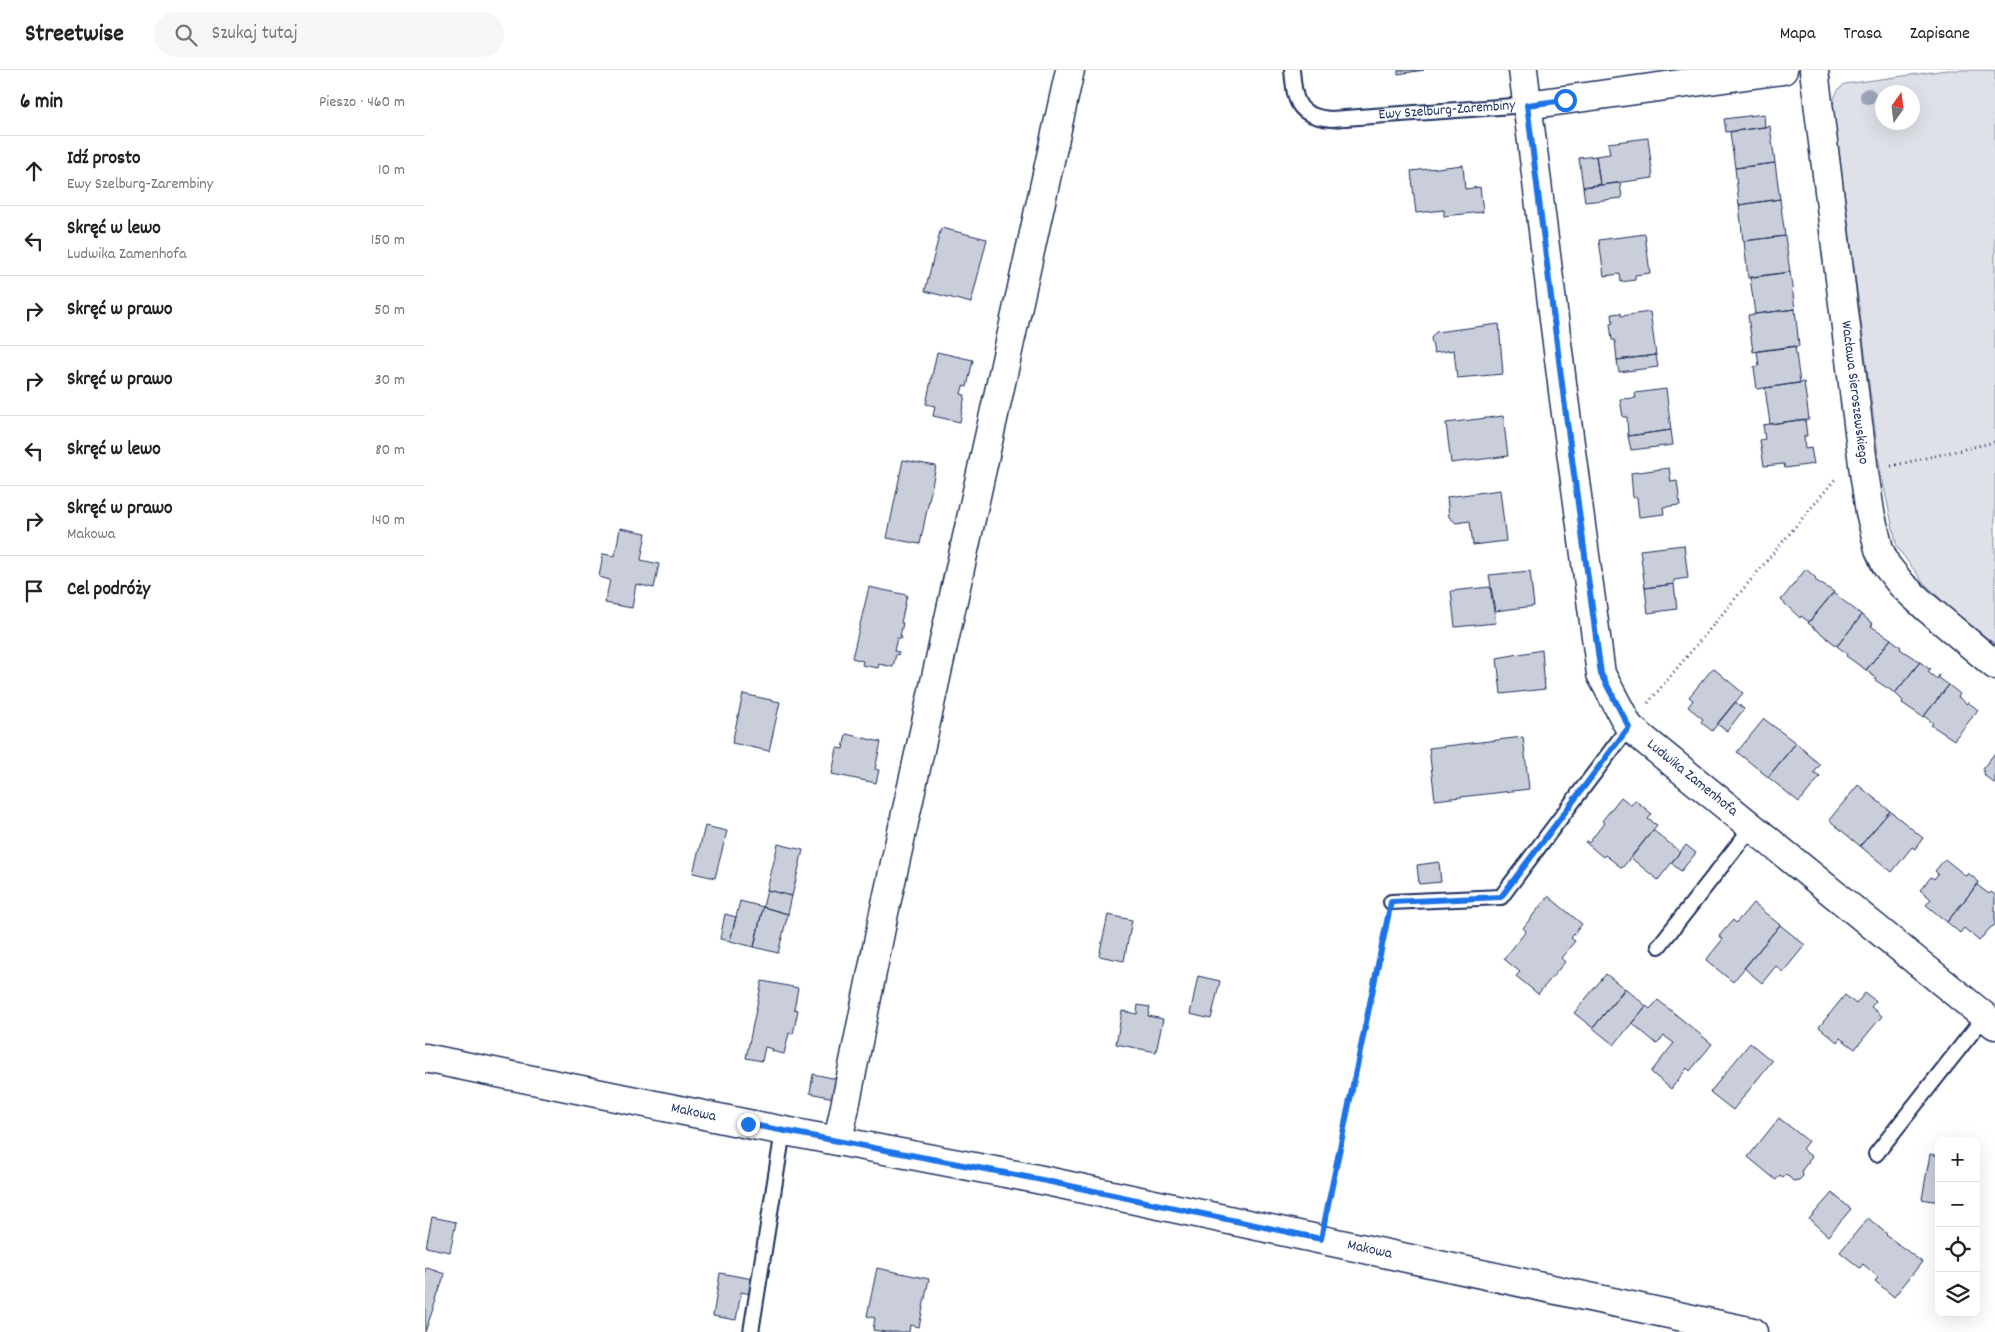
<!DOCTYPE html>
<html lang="pl">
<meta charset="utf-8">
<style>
:root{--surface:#fff;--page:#f6f6f6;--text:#222;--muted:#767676;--line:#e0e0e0}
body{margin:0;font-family:Dekko,sans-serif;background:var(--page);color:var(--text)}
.controls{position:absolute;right:15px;bottom:15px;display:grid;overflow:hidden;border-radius:10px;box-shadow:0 5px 20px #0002}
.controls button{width:45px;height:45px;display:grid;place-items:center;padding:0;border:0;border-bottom:1px solid var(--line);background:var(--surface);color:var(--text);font:25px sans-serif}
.compass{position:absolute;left:1450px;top:15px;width:45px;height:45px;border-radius:50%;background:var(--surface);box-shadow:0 5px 20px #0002;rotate:14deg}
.stop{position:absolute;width:15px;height:15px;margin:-11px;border:4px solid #1a73e8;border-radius:50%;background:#fff}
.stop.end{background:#1a73e8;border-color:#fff;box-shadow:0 1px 5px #0008}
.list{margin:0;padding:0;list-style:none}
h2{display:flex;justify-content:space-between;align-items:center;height:65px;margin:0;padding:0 20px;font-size:21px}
h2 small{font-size:16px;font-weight:400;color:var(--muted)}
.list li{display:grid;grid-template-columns:32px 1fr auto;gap:15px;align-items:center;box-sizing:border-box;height:70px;padding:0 20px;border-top:1px solid var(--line)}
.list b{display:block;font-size:19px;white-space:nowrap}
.list p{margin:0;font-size:16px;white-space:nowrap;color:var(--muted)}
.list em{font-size:16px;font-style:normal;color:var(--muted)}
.icon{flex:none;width:28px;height:28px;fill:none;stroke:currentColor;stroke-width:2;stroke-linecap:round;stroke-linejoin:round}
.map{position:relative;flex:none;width:1570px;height:1262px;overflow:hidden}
header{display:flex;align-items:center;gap:30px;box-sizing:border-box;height:70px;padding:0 25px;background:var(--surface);border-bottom:1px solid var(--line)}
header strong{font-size:24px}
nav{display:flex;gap:28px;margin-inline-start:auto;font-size:18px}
.search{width:350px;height:45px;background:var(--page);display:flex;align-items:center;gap:12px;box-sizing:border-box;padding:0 18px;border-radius:28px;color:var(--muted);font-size:19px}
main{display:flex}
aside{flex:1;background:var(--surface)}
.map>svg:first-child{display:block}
.green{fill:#dee1e7;stroke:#7c88a2;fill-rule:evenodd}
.building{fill:#caceda;stroke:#1b2f5e}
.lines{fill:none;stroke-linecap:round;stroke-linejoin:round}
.lane-casing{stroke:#1b2f5e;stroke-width:18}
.street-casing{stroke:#1b2f5e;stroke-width:31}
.path{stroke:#1b2f5e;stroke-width:3;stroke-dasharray:1 4;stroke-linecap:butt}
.lane{stroke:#fff;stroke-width:14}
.street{stroke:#fff;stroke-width:28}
.tree{fill:#9da5b9}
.route{stroke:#1a73e8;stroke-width:6}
.labels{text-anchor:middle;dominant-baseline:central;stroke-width:4;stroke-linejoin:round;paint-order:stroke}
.street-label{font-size:15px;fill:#1b2f5e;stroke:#fff}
</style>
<header>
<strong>Streetwise</strong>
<div class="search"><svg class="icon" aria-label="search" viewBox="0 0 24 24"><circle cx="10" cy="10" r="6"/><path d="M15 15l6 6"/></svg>Szukaj tutaj</div>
<nav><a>Mapa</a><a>Trasa</a><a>Zapisane</a></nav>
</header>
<main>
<aside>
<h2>6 min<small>Pieszo · 460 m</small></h2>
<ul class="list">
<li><svg class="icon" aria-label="ahead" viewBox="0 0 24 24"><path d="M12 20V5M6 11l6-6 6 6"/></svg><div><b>Idź prosto</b><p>Ewy Szelburg-Zarembiny</p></div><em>10 m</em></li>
<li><svg class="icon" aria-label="left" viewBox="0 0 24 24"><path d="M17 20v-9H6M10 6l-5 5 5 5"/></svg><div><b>Skręć w lewo</b><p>Ludwika Zamenhofa</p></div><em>150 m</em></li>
<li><svg class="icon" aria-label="right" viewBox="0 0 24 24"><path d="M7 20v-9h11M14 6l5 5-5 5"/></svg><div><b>Skręć w prawo</b></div><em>50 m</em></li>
<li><svg class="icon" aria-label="right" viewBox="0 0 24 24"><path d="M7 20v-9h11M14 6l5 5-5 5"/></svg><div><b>Skręć w prawo</b></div><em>30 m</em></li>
<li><svg class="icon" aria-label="left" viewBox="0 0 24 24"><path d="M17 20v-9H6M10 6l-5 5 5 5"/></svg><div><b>Skręć w lewo</b></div><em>80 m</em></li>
<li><svg class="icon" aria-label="right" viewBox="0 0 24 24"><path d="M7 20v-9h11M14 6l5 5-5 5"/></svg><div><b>Skręć w prawo</b><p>Makowa</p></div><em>140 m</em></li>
<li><svg class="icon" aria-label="arrive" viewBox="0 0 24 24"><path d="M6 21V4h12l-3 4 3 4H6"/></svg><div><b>Cel podróży</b></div></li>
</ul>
</aside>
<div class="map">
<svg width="1570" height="1262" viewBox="0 0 1570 1262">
<rect width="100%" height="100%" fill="#fff"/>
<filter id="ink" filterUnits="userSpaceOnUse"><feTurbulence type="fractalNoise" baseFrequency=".02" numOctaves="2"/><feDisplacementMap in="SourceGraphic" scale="10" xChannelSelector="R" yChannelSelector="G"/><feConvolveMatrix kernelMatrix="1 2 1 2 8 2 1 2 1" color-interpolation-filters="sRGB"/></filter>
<g filter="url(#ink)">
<!-- green -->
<path class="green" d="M 1522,0 L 1570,0 L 1570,574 L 1527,540 L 1498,512 L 1472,477 L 1455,399 L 1408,34 C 1410,24 1412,19 1420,14 ZM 1458,22 L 1488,22 L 1488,52 L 1458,52 Z"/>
<!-- building -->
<path class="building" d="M 973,0 L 999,0 L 973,4 Z
M 1339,44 L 1340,57 L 1301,62 L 1299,49 Z
M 1345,56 L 1350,93 L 1310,98 L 1305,62 Z
M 1223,68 L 1228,108 L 1175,115 L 1171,86 L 1185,84 L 1183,73 Z
M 1171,86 L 1175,114 L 1158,117 L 1154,88 Z
M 1350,93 L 1355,129 L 1314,135 L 1310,98 Z
M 1038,95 L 1040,119 L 1055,117 L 1058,142 L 1019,146 L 1019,140 L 991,143 L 986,101 Z
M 1195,113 L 1197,128 L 1160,132 L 1158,117 Z
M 1355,129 L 1360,166 L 1318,171 L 1314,135 Z
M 516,158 L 562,169 L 546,233 L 500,221 Z
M 1220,164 L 1225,203 L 1210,205 L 1210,210 L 1196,212 L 1195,204 L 1179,206 L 1174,170 Z
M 1360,166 L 1365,202 L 1323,208 L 1319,171 Z
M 1365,202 L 1370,239 L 1330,244 L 1325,207 Z
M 1370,239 L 1374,276 L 1328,282 L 1323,245 Z
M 1225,242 L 1231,285 L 1192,290 L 1190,270 L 1187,270 L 1185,254 L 1188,253 L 1187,244 L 1196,243 L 1196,246 Z
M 1074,254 L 1078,304 L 1032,308 L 1029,280 L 1009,283 L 1006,268 L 1011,262 Z
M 1370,276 L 1375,313 L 1332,319 L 1329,297 L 1334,296 L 1332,281 Z
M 512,282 L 548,290 L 542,317 L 538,316 L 536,324 L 540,325 L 535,352 L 508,346 L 510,336 L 501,334 Z
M 1231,285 L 1233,297 L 1194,302 L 1192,290 Z
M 1379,312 L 1384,349 L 1345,354 L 1340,318 Z
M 1241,319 L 1246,360 L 1203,366 L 1202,347 L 1198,347 L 1195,329 L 1211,328 L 1210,323 Z
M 1078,346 L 1083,386 L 1026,393 L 1021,353 Z
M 1380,349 L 1382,366 L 1379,366 L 1380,379 L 1386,378 L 1389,394 L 1360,398 L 1359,394 L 1339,396 L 1335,370 L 1340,369 L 1338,355 Z
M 1246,360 L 1248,375 L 1206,380 L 1203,366 Z
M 478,390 L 511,396 L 495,474 L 462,468 Z
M 1244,398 L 1246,412 L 1252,411 L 1255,435 L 1238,437 L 1239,444 L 1214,447 L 1212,427 L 1208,428 L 1206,403 Z
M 1075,420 L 1081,471 L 1048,475 L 1045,451 L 1031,453 L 1024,447 L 1022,427 Z
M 195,458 L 221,463 L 216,490 L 234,494 L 229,518 L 211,514 L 207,538 L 180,533 L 185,510 L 174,507 L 178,484 L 190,486 Z
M 1259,475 L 1263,508 L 1249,510 L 1249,514 L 1220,518 L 1215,480 Z
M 1381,499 L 1391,508 L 1390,510 L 1409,522 L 1384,552 L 1376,546 L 1375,548 L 1356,530 Z
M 1105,501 L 1109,536 L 1070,541 L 1064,505 Z
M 1249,514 L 1252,539 L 1223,543 L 1220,518 Z
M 444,517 L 482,525 L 476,553 L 478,553 L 475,566 L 477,567 L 476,569 L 472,568 L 469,581 L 474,582 L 473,585 L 471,584 L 468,597 L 454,594 L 453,598 L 437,595 L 438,591 L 427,588 Z
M 1065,517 L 1071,553 L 1030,557 L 1026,521 Z
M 1408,523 L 1437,545 L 1412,576 L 1383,553 Z
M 1437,545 L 1448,554 L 1446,556 L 1466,569 L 1441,600 L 1421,586 L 1422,584 L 1412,576 Z
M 1466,569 L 1476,577 L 1475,579 L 1495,592 L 1470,623 L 1450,610 L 1451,608 L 1441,600 Z
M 1117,580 L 1120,619 L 1076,624 L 1072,588 Z
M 1495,592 L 1504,599 L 1506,598 L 1503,602 L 1512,609 L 1514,605 L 1514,608 L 1524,615 L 1498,647 L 1477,633 L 1478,631 L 1470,623 Z
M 1288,598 L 1318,623 L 1287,661 L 1276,652 L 1278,649 L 1263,637 L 1268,630 L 1264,627 Z
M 1524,615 L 1535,624 L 1533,627 L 1542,634 L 1543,632 L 1553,640 L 1529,670 L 1506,655 L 1508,653 L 1499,646 Z
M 318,624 L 355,632 L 344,681 L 307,673 Z
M 1310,632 L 1319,639 L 1302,661 L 1292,654 Z
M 1339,649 L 1371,673 L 1343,707 L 1312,682 Z
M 421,664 L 456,672 L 450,699 L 454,700 L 451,713 L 407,704 L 412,678 L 418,679 Z
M 1098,667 L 1104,719 L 1010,730 L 1004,678 Z
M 1371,673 L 1395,695 L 1389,703 L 1395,707 L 1374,732 L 1343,707 Z
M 1570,683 L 1570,713 L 1569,713 L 1560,706 L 1558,698 Z
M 1433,715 L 1465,741 L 1435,776 L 1404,750 Z
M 1196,727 L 1206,735 L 1210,730 L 1227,744 L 1223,749 L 1232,755 L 1197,798 L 1180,785 L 1178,787 L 1160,772 L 1162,771 L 1164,773 L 1179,753 L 1177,751 Z
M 1465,741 L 1498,768 L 1490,779 L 1487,777 L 1467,802 L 1435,776 Z
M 280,756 L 302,761 L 290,808 L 268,803 Z
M 1228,760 L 1255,782 L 1233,810 L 1206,788 Z
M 353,774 L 378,780 L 367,826 L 342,820 Z
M 1261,775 L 1271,783 L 1256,801 L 1246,793 Z
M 1520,789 L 1541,806 L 1543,803 L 1554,812 L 1522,852 L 1501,835 L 1506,829 L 1495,820 L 1506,807 L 1509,809 L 1513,804 L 1510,801 Z
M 1014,792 L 1016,812 L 994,814 L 992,795 Z
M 1552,815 L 1564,824 L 1566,822 L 1570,825 L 1570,855 L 1565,858 L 1554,871 L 1539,858 L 1535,863 L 1522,852 Z
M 342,820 L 367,826 L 363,844 L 338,837 Z
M 1123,826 L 1157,854 L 1146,868 L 1150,871 L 1136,888 L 1140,892 L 1113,924 L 1091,906 L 1095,902 L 1079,889 L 1101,861 L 1098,858 Z
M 315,831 L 338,837 L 329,877 L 305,871 Z
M 1328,833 L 1355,855 L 1308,912 L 1281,890 L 1298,869 L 1294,866 L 1308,850 L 1311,853 Z
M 338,837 L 363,844 L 353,883 L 329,877 Z
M 300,844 L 311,847 L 305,871 L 295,869 Z
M 683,845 L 707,850 L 699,891 L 674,886 Z
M 1355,855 L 1380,875 L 1358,902 L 1351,896 L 1337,913 L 1319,898 Z
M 1181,904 L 1200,919 L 1168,958 L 1149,943 Z
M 773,906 L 795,911 L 786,949 L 765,944 Z
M 337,911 L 373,918 L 369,939 L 373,940 L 368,964 L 364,963 L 359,984 L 347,981 L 348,979 L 340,977 L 337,991 L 321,988 Z
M 1200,918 L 1221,936 L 1189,975 L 1168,958 Z
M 1440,923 L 1451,931 L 1446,937 L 1457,946 L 1430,979 L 1415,968 L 1412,972 L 1394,957 L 1420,925 L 1431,934 Z
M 1233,930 L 1287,974 L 1265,1001 L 1262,998 L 1246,1019 L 1226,1002 L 1249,973 L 1239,966 L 1232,974 L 1207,953 L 1221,936 L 1225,939 Z
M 713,935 L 725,937 L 723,946 L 738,949 L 731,982 L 691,974 L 697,941 L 712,944 Z
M 1325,973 L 1347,991 L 1308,1040 L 1285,1022 Z
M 388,1004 L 417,1010 L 413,1029 L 385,1023 Z
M 1354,1048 L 1383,1071 L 1377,1079 L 1387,1087 L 1377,1100 L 1378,1106 L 1374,1110 L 1368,1111 L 1361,1104 L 1358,1107 L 1355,1105 L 1351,1110 L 1323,1087 Z
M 1505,1084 L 1514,1086 L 1514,1132 L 1497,1129 Z
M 1407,1123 L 1426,1139 L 1403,1166 L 1384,1149 Z
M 7,1147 L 31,1152 L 25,1182 L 1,1177 Z
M 1443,1148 L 1462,1164 L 1461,1165 L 1497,1192 L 1469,1227 L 1450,1211 L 1453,1207 L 1438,1194 L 1435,1198 L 1415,1182 Z
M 2,1198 L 20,1204 L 0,1262 L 0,1199 Z
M 452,1198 L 504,1209 L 494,1257 L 485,1255 L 484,1262 L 460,1262 L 448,1260 L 450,1248 L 442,1246 Z
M 295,1203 L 328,1209 L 326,1224 L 316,1222 L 311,1250 L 288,1246 Z"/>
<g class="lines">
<defs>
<g id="lane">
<path id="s1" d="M 867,0 C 870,31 871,46 906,49 L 1102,35"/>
<path d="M 966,832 L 1076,827 L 1204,657"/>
<path d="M 1234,876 L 1327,757"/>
<path d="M 1451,1084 L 1560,946"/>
<path d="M 326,1262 L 358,1061"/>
</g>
<g id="street">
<path id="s2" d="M 1098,0 L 1139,329 L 1176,604 L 1204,657 L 1570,955"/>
<path id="s3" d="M 1389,0 L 1439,402 L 1445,442 L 1454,479 L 1461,495 L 1477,515 L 1502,538 L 1570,595"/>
<path d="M 1102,35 L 1358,0"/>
<path id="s4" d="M 0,988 L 323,1054 L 612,1109 L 1328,1262"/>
<path d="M 413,1071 L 459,843 L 645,0"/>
</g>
</defs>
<!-- lane casing -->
<use href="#lane" class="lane-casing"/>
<!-- street casing -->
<use href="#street" class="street-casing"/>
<!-- path -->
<path class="path" d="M 1466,396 L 1570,372
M 1223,633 L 1411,408
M 901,1144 L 962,851"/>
<!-- lane -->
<use href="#lane" class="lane"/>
<!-- street -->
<use href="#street" class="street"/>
</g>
<!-- trees -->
<circle class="tree" cx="1443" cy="26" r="8"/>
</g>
<g class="lines" filter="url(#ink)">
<!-- route -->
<path class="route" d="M 323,1054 L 612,1109 L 896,1169 L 966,832 L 1076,827 L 1204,657 L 1176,604 L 1139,330 L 1102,35 L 1140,30"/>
</g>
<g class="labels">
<!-- street labels -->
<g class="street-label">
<text stroke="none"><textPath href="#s1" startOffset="188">Ewy Szelburg-Zarembiny</textPath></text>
<text stroke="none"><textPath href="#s3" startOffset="325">Wacława Sieroszewskiego</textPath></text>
<text stroke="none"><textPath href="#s2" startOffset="750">Ludwika Zamenhofa</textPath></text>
<text stroke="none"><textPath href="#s4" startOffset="274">Makowa</textPath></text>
<text stroke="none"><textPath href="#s4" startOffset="964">Makowa</textPath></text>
</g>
</g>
</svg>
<div class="controls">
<button>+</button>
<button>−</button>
<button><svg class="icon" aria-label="locate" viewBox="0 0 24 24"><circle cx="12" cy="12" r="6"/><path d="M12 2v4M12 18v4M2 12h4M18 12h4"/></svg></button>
<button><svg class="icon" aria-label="layers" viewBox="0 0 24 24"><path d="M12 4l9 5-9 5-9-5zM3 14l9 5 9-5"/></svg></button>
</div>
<svg class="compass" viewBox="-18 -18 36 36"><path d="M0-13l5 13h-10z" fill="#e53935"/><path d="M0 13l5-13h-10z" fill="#767676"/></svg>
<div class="stop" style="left:1140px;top:30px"></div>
<div class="stop end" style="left:323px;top:1054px"></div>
</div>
</main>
